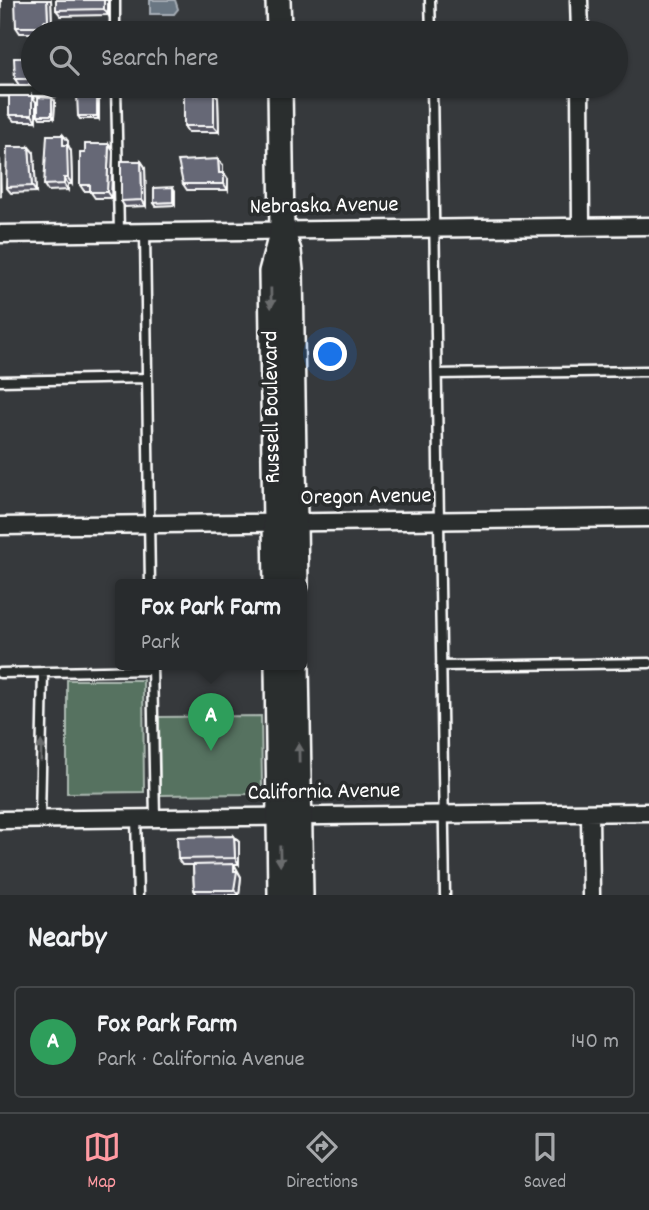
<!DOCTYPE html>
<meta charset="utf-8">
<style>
:root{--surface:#282b2d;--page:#303335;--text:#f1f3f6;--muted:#a5a7aa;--line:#444749;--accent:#ff9aa2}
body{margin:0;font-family:Dekko,sans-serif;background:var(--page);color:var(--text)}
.you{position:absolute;left:331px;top:355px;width:24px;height:24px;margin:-18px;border:5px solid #fff;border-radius:50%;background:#1a73e8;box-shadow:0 0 0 10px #1a73e833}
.badge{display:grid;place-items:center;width:46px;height:46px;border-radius:50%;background:var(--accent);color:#fff;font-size:23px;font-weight:700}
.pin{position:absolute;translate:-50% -58px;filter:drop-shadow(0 2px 4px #0008)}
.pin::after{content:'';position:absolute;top:37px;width:24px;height:21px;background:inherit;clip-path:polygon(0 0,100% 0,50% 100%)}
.popup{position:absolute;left:115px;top:579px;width:192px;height:91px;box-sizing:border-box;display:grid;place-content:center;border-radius:7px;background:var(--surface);filter:drop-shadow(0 2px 5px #0005);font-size:23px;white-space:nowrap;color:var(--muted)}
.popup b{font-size:26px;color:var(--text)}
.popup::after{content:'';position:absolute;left:50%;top:100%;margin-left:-14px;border:14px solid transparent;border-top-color:var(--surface)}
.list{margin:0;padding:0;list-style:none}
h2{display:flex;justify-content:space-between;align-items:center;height:91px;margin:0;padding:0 28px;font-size:30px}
h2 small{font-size:23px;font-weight:400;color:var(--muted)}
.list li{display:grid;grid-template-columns:46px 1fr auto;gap:21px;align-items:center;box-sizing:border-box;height:112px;margin:0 14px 14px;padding:0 14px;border:2px solid var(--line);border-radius:7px}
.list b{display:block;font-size:26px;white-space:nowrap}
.list p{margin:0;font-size:23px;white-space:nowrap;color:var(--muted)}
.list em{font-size:23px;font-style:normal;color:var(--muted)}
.icon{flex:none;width:38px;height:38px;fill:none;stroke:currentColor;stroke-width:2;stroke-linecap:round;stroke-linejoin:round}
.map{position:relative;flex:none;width:649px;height:895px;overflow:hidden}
.search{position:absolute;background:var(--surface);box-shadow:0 2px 5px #0004;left:21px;right:21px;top:21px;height:77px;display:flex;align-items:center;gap:18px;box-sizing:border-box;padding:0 24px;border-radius:38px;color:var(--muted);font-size:26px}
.sheet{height:217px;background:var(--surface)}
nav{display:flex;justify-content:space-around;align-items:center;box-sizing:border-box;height:98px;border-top:2px solid var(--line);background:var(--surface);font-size:19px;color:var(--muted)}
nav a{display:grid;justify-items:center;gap:4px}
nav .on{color:var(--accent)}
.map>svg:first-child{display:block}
.green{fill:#577260;stroke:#abb8b0;stroke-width:2}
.water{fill:#6a7783;stroke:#a6adb5;stroke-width:2}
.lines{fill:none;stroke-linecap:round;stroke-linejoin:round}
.lane-casing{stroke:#fff;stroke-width:13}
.street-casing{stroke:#fff;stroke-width:21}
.secondary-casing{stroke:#fff;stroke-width:28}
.lane{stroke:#2a2d2e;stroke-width:8}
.street{stroke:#2a2d2e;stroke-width:16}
.secondary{stroke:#2a2d2e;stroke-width:23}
.wall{fill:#585965;stroke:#fff;stroke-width:2}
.shaded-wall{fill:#474853;stroke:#fff;stroke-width:2}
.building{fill:#666776;stroke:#fff;stroke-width:2}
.oneway{fill:#6a6c6d}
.labels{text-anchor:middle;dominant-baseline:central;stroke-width:7;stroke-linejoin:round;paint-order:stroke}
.street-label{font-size:23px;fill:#fff;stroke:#2a2d2e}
</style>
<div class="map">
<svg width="649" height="895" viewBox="0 0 649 895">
<rect width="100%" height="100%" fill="#36393c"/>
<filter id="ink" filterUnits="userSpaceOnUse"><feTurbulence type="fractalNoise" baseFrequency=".0143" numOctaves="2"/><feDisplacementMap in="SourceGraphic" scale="14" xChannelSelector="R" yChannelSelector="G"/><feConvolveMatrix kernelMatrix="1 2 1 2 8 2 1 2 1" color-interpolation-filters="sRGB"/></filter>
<g filter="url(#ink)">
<!-- green -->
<path class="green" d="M 67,680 L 143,680 L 144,792 L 67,793 Z
M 261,716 L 262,785 L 253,794 L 160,795 L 159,717 Z"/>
<!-- water -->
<path class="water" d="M 150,0 L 175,0 L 178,9 L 174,14 L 150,14 Z"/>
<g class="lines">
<defs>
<path id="lane" d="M 115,0 L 115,33
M 430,0 L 431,33
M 116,86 L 119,232
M 432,86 L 445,895
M 0,91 L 117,91
M 145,232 L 150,585
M 437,374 L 649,371
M 0,381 L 147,378
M 152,665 L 155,818
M 441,666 L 649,663
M 0,673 L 152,670
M 136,818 L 138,895
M 40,820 L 43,672"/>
<path id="street" d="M 579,0 L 580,33
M 580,86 L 581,227
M 0,234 L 649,226
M 0,526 L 649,518
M 590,813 L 591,895
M 0,820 L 649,812"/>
<path id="secondary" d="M 278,0 L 279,33
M 280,86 L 282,231 L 289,251 L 291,271 L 296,585
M 276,585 L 271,272 L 282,231
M 277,665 L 280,895
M 297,665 L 301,895"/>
</defs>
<!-- lane casing -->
<use href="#lane" class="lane-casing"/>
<!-- street casing -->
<use href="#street" class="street-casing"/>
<!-- secondary casing -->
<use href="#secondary" class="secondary-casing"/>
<!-- lane -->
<use href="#lane" class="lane"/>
<!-- street -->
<use href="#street" class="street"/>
<!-- secondary -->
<use href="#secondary" class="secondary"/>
</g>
<!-- wall -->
<path class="wall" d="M 51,0 L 52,27 L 49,27 L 49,33 L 20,33 L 16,27 Z
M 56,0 L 108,0 L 108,15 L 61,16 L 56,10 Z
M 33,58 L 33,85 L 19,85 L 15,79 Z
M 97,95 L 99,98 L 99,119 L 80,119 L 78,116 Z
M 218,98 L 219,132 L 188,132 L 184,126 Z
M 55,101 L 54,118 L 40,118 L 38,115 Z
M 36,102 L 36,121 L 14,121 L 9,115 Z
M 63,135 L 68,141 L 68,145 L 71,151 L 72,184 L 68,184 L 68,190 L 48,191 L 44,185 Z
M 109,144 L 113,150 L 111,198 L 95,198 L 90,191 L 84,191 L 80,185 L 85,153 Z
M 34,153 L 36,192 L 11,193 L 6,187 Z
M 141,161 L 145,167 L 146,206 L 125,207 L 121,201 Z
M 223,165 L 223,173 L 228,179 L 228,190 L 187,190 L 183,184 Z
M 175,191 L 175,205 L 156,206 L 154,203 Z
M 239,842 L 239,864 L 234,864 L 241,877 L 239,895 L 197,895 L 194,890 L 193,865 L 182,865 L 178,859 Z"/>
<!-- shaded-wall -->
<path class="shaded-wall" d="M 0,0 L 1,0 L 0,31 Z
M 47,0 L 51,0 L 52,27 L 48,21 Z
M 104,0 L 108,0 L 108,15 L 104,9 Z
M 44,21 L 49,27 L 49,33 L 45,27 Z
M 214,92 L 218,98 L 219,132 L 214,126 Z
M 97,95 L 99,98 L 99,119 L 97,116 Z
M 32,96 L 36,102 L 36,121 L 32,115 Z
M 52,98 L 55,101 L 54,118 L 52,115 Z
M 63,135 L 68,141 L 68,145 L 71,151 L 72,184 L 68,178 L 63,145 Z
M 109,144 L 113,150 L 111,198 L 107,192 Z
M 29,147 L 34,153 L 36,192 L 32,186 Z
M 0,159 L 1,197 L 0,195 Z
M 218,159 L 223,165 L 223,179 L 219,173 Z
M 141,161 L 145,167 L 146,206 L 142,200 Z
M 224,173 L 228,179 L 228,190 L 224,184 Z
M 64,178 L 68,184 L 68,190 L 64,184 Z
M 173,187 L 175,191 L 175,205 L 173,202 Z
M 234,836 L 239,842 L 239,864 L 235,858 Z
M 234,864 L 241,877 L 239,895 L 234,890 Z"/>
<!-- building -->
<path class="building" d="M 15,0 L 47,0 L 48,21 L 44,21 L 45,27 L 16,27 Z
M 56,0 L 104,0 L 104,9 L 56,10 Z
M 210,29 L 210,33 L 177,33 L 177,30 Z
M 14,58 L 33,58 L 33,79 L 15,79 Z
M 184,92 L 214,92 L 214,126 L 184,126 Z
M 77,95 L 97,95 L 97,116 L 78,116 Z
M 9,96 L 32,96 L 32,115 L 9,115 Z
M 38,97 L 52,98 L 52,115 L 38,115 Z
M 47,135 L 63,135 L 63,145 L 67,145 L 68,178 L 64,178 L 64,184 L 44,185 Z
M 85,144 L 109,144 L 107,192 L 90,192 L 90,185 L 80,185 L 80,153 L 85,153 Z
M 7,147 L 29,147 L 32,186 L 6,187 Z
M 218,159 L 219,173 L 224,173 L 224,184 L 183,184 L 178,161 Z
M 121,161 L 141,161 L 142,200 L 121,201 Z
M 173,187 L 173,202 L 154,203 L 154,188 Z
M 234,836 L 235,858 L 178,859 L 177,837 Z
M 234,864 L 234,871 L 237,871 L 234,890 L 194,890 L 193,865 Z"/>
<!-- one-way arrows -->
<defs><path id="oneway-solid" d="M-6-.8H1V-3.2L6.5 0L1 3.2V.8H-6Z" transform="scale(1.75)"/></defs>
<g class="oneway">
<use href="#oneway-solid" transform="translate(271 298) rotate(89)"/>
<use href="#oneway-solid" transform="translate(41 751) rotate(-89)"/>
<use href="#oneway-solid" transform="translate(299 753) rotate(-91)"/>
<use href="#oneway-solid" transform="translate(280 856) rotate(89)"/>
</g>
</g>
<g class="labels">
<!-- street labels -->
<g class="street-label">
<text transform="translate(324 207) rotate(-1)">Nebraska Avenue</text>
<text transform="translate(273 407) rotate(-91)">Russell Boulevard</text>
<text transform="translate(366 498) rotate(-1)">Oregon Avenue</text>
<text transform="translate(324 793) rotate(-1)">California Avenue</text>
</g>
</g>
</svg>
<div class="you"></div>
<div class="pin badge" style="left:211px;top:751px;background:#2e9e5b">A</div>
<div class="popup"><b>Fox Park Farm</b>Park</div>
<div class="search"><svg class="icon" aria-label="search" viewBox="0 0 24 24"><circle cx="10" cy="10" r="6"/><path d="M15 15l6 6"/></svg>Search here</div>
</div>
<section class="sheet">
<h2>Nearby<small></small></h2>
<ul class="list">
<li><span class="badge" style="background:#2e9e5b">A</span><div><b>Fox Park Farm</b><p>Park · California Avenue</p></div><em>140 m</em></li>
</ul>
</section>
<nav>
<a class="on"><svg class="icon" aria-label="map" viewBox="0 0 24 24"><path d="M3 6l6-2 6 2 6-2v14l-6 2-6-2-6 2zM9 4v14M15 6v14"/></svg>Map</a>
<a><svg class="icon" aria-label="directions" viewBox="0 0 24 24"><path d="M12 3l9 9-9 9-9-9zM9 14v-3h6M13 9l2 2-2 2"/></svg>Directions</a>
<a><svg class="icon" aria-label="saved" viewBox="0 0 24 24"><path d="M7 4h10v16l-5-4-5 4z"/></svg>Saved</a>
</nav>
